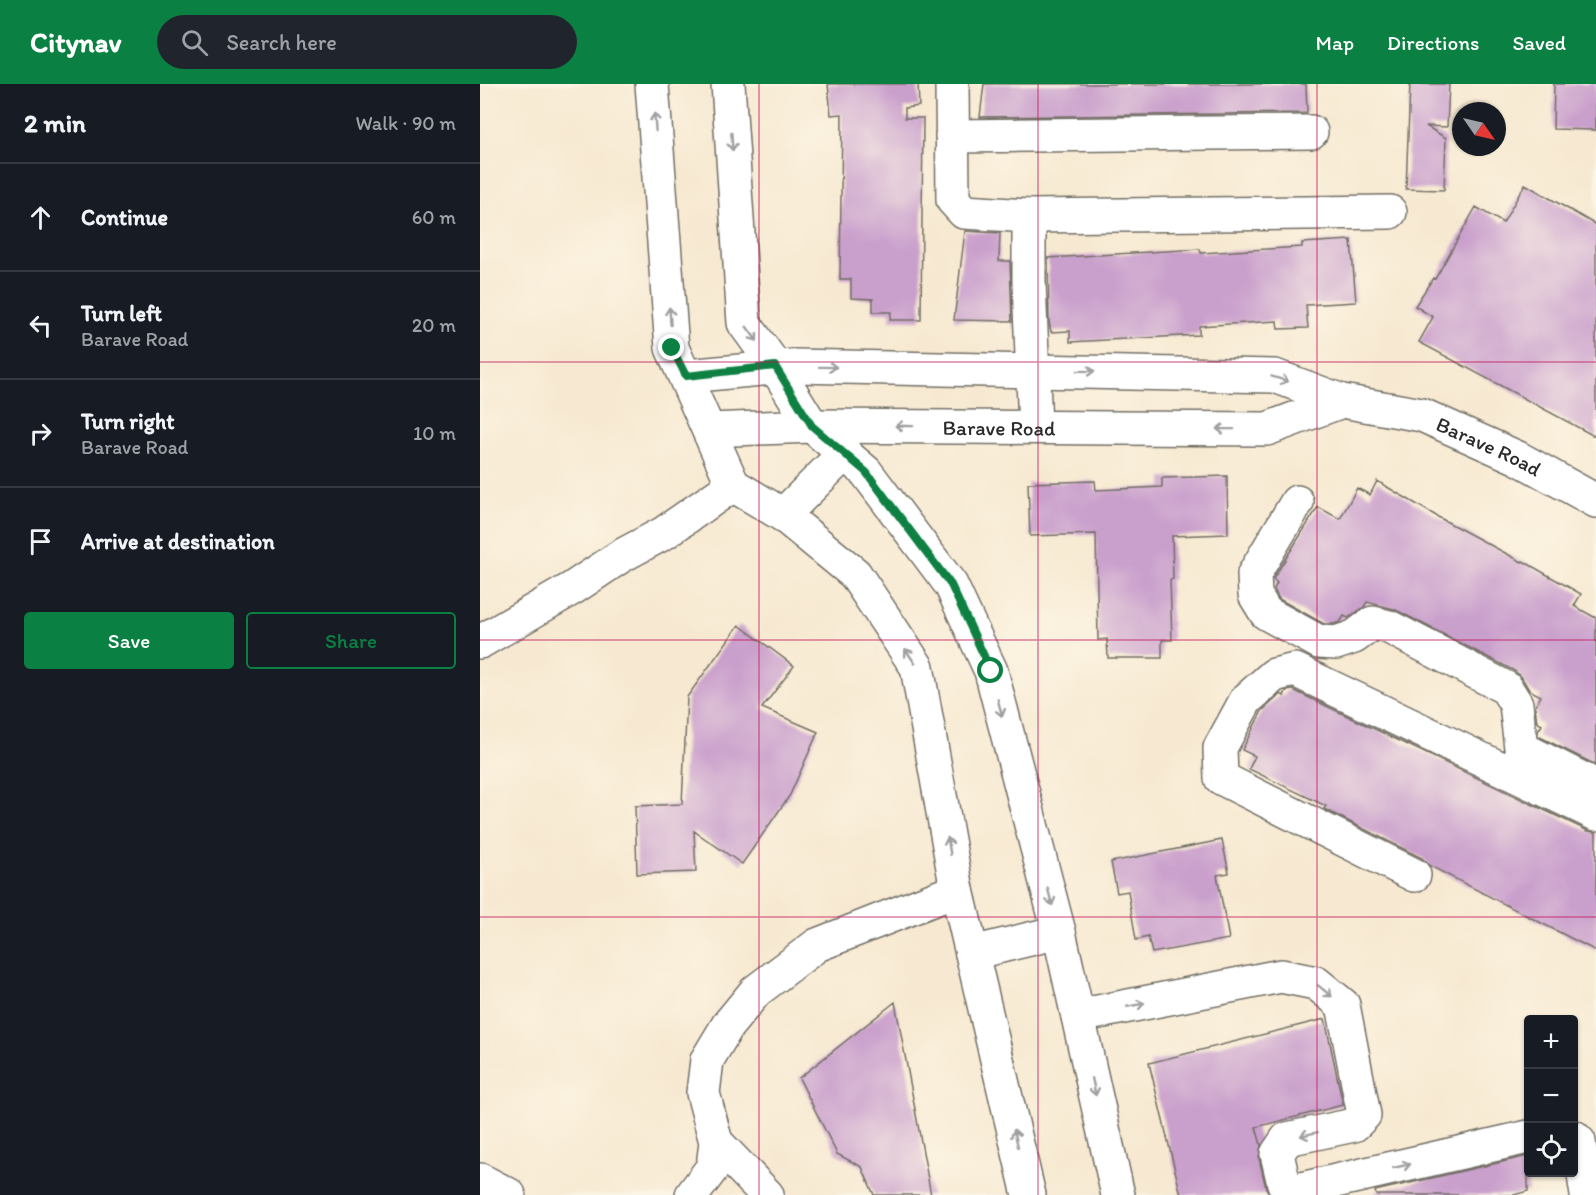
<!DOCTYPE html>
<meta charset="utf-8">
<style>
:root{--surface:#171b24;--page:#20242c;--text:#f1f3f6;--muted:#9ea1a6;--line:#363941;--accent:#0b8043}
body{margin:0;font-family:Itim,sans-serif;background:var(--page);color:var(--text)}
.controls{position:absolute;right:18px;bottom:18px;display:grid;overflow:hidden;border-radius:6px;box-shadow:0 2px 4px #0004}
.controls button{width:54px;height:54px;display:grid;place-items:center;padding:0;border:0;border-bottom:2px solid var(--line);background:var(--surface);color:var(--text);font:30px sans-serif}
.compass{position:absolute;left:972px;top:18px;width:54px;height:54px;border-radius:50%;background:var(--surface);box-shadow:0 2px 4px #0004;rotate:124deg}
.stop{position:absolute;width:18px;height:18px;margin:-14px;border:4px solid #0b8043;border-radius:50%;background:#fff}
.stop.end{background:#0b8043;border-color:#fff;box-shadow:0 2px 6px #0008}
.list{margin:0;padding:0;list-style:none}
h2{display:flex;justify-content:space-between;align-items:center;height:78px;margin:0;padding:0 24px;font-size:26px}
h2 small{font-size:20px;font-weight:400;color:var(--muted)}
.list li{display:grid;grid-template-columns:39px 1fr auto;gap:18px;align-items:center;box-sizing:border-box;height:108px;padding:0 24px;border-top:2px solid var(--line)}
.list b{display:block;font-size:22px;white-space:nowrap}
.list p{margin:0;font-size:20px;white-space:nowrap;color:var(--muted)}
.list em{font-size:20px;font-style:normal;color:var(--muted)}
.actions{display:flex;gap:12px;padding:18px 24px}
.actions a{flex:1;padding:14px 0;border:2px solid var(--accent);border-radius:6px;text-align:center;font-size:21px;color:var(--accent)}
.actions .main{background:var(--accent);color:#fff}
.icon{flex:none;width:33px;height:33px;fill:none;stroke:currentColor;stroke-width:2;stroke-linecap:round;stroke-linejoin:round}
.map{position:relative;flex:none;width:1116px;height:1111px;overflow:hidden}
header{display:flex;align-items:center;gap:36px;box-sizing:border-box;height:84px;padding:0 30px;background:var(--accent);color:#fff}
header strong{font-size:28px}
nav{display:flex;gap:33px;margin-inline-start:auto;font-size:21px}
.search{width:420px;height:54px;background:var(--page);display:flex;align-items:center;gap:15px;box-sizing:border-box;padding:0 21px;border-radius:33px;color:var(--muted);font-size:22px}
main{display:flex}
aside{flex:1;background:var(--surface)}
.map>svg:first-child{display:block}
.building{fill:#c99fcc}
.lines{fill:none;stroke-linecap:round;stroke-linejoin:round}
.minor-casing{stroke:#726e65;stroke-width:36}
.minor{stroke:#fff;stroke-width:33}
.oneway{stroke:#a0a0a0}
.route{stroke:#0b8043;stroke-width:8}
.grid{fill:none;stroke:#c2185b;stroke-width:1.5;stroke-opacity:0.55}
.labels{text-anchor:middle;dominant-baseline:central;stroke-width:6;stroke-linejoin:round;paint-order:stroke}
.street-label{font-size:21px;fill:#2b2b2b;stroke:#fcf5e5}
</style>
<header>
<strong>Citynav</strong>
<div class="search"><svg class="icon" aria-label="search" viewBox="0 0 24 24"><circle cx="10" cy="10" r="6"/><path d="M15 15l6 6"/></svg>Search here</div>
<nav><a>Map</a><a>Directions</a><a>Saved</a></nav>
</header>
<main>
<aside>
<h2>2 min<small>Walk · 90 m</small></h2>
<ul class="list">
<li><svg class="icon" aria-label="ahead" viewBox="0 0 24 24"><path d="M12 20V5M6 11l6-6 6 6"/></svg><div><b>Continue</b></div><em>60 m</em></li>
<li><svg class="icon" aria-label="left" viewBox="0 0 24 24"><path d="M17 20v-9H6M10 6l-5 5 5 5"/></svg><div><b>Turn left</b><p>Barave Road</p></div><em>20 m</em></li>
<li><svg class="icon" aria-label="right" viewBox="0 0 24 24"><path d="M7 20v-9h11M14 6l5 5-5 5"/></svg><div><b>Turn right</b><p>Barave Road</p></div><em>10 m</em></li>
<li><svg class="icon" aria-label="arrive" viewBox="0 0 24 24"><path d="M6 21V4h12l-3 4 3 4H6"/></svg><div><b>Arrive at destination</b></div></li>
</ul>
<div class="actions"><a class="main">Save</a><a>Share</a></div>
</aside>
<div class="map">
<svg width="1116" height="1111" viewBox="0 0 1116 1111">
<rect width="100%" height="100%" fill="#fcf5e5"/>
<filter id="ink" filterUnits="userSpaceOnUse"><feTurbulence type="fractalNoise" baseFrequency=".0167" numOctaves="2"/><feDisplacementMap in="SourceGraphic" scale="12" xChannelSelector="R" yChannelSelector="G"/><feConvolveMatrix kernelMatrix="1 2 1 2 8 2 1 2 1" color-interpolation-filters="sRGB"/></filter>
<filter id="wash" filterUnits="userSpaceOnUse"><feTurbulence type="fractalNoise" baseFrequency=".008" numOctaves="4" result="noise"/><feDisplacementMap in="SourceGraphic" scale="24" xChannelSelector="R" yChannelSelector="G"/><feGaussianBlur stdDeviation="1.35" result="paint"/><feColorMatrix in="noise" values="0 0 0 0 0 0 0 0 0 0 0 0 0 0 0 0 0 1.4 0 .05"/><feComposite in="paint" operator="in"/></filter>
<g filter="url(#wash)">
<rect width="100%" height="100%" fill="#f7e9d1"/>
<g id="blocks">
<!-- building -->
<path class="building" d="M 348,0 L 438,0 L 439,22 L 425,24 L 425,34 L 443,34 L 441,236 L 410,236 L 411,228 L 393,228 L 393,215 L 371,214 L 371,195 L 360,195 L 362,30 L 351,31 Z
M 504,0 L 826,0 L 827,29 L 500,33 Z
M 930,0 L 969,0 L 967,43 L 946,42 L 966,54 L 964,106 L 926,105 Z
M 1074,0 L 1116,0 L 1116,46 L 1073,45 Z
M 1045,100 L 1116,141 L 1116,353 L 939,258 L 953,233 L 935,222 L 953,194 L 955,195 L 996,123 L 1023,139 Z
M 485,147 L 520,149 L 519,177 L 530,177 L 532,237 L 474,236 Z
M 871,156 L 876,218 L 826,221 L 828,244 L 798,245 L 797,237 L 719,242 L 719,251 L 590,258 L 590,247 L 571,248 L 569,237 L 568,174 L 720,165 L 721,169 L 822,163 L 822,159 Z
M 747,392 L 748,450 L 692,452 L 693,495 L 690,496 L 692,556 L 682,556 L 682,574 L 628,574 L 627,555 L 618,556 L 616,450 L 550,452 L 548,399 L 615,397 L 616,406 L 682,403 L 682,394 Z
M 897,397 L 958,433 L 1042,478 L 1043,477 L 1101,510 L 1094,522 L 1116,534 L 1116,681 L 1058,652 L 1058,647 L 1062,641 L 1057,638 L 1055,622 L 1061,612 L 1049,606 L 1042,594 L 1035,587 L 914,525 L 887,518 L 884,523 L 868,534 L 864,532 L 860,538 L 854,540 L 844,540 L 799,515 L 794,505 L 797,499 L 793,495 L 838,423 L 860,435 L 877,404 L 890,411 Z
M 259,541 L 314,582 L 282,624 L 338,648 L 310,711 L 262,780 L 214,747 L 216,788 L 157,790 L 155,722 L 202,720 L 207,613 Z
M 813,606 L 1108,747 L 1116,748 L 1116,867 L 950,782 L 942,774 L 844,725 L 846,722 L 769,685 L 775,672 L 762,666 L 782,627 L 801,610 L 804,612 L 806,607 Z
M 742,756 L 749,789 L 737,791 L 749,855 L 672,869 L 668,853 L 656,856 L 648,807 L 637,809 L 631,778 Z
M 415,918 L 451,1111 L 394,1111 L 382,1083 L 357,1070 L 319,994 Z
M 845,935 L 863,1021 L 776,1043 L 781,1061 L 779,1074 L 786,1104 L 790,1111 L 701,1111 L 669,979 Z
M 1048,1072 L 1048,1107 L 1034,1111 L 896,1111 L 895,1107 Z"/>
</g>
</g>
<g filter="url(#ink)">
<use href="#blocks" fill-opacity="0" stroke="#726e65" stroke-width="1.5"/>
<g class="lines">
<defs>
<g id="minor">
<path d="M 172,0 L 192,264 L 253,401 L 303,431 L 375,490 L 437,583 L 477,806 L 549,1111"/>
<path d="M 248,0 L 264,239 L 295,282 L 332,342 L 386,388 L 471,501 L 511,587 L 579,848 L 638,1111"/>
<path d="M 472,0 L 473,116 L 484,128 L 549,132 L 549,199 L 555,343"/>
<path d="M 472,52 L 831,48"/>
<path d="M 549,132 L 910,128"/>
<path id="s1" d="M 206,292 L 314,282 L 795,292 L 862,317 L 942,331 L 1038,374 L 1116,417"/>
<path id="s2" d="M 229,346 L 332,342 L 787,345 L 862,317"/>
<path d="M 817,418 L 774,490 L 775,511 L 786,529 L 839,558 L 856,559 L 874,553 L 893,539 L 909,543 L 1026,604 L 1036,620 L 1041,664 L 1116,702"/>
<path d="M 303,431 L 365,369"/>
<path d="M 0,558 L 93,504 L 141,472 L 184,449 L 253,401"/>
<path d="M 934,791 L 741,694 L 740,664 L 766,616 L 794,591 L 815,586 L 1116,730"/>
<path d="M 492,869 L 579,848"/>
<path d="M 598,932 L 801,892 L 836,899 L 863,921 L 884,1031 L 874,1041 L 807,1055 L 797,1070 L 804,1100 L 812,1107 L 1048,1053"/>
<path d="M 1094,1053 L 1099,1058 L 1107,1111"/>
<path d="M 236,1058 L 287,1111"/>
<path d="M 0,1096 L 29,1111"/>
<path d="M 212,1111 L 233,1083 L 236,1058 L 223,1009 L 227,976 L 248,941 L 276,907 L 337,861 L 477,806"/>
</g>
</defs>
<!-- minor casing -->
<use href="#minor" class="minor-casing"/>
<!-- minor -->
<use href="#minor" class="minor"/>
</g>
<!-- one-way arrows -->
<defs><path id="oneway-shaft" d="M-6 0H5M1.5-3L5.5 0L1.5 3" fill="none" stroke-width="1.6" stroke-linecap="round" stroke-linejoin="round" transform="scale(1.5)"/></defs>
<g class="oneway">
<use href="#oneway-shaft" transform="translate(175 38) rotate(-94)"/>
<use href="#oneway-shaft" transform="translate(252 58) rotate(86)"/>
<use href="#oneway-shaft" transform="translate(190 232) rotate(-94)"/>
<use href="#oneway-shaft" transform="translate(272 250) rotate(54)"/>
<use href="#oneway-shaft" transform="translate(348 283) rotate(1)"/>
<use href="#oneway-shaft" transform="translate(606 287) rotate(1)"/>
<use href="#oneway-shaft" transform="translate(800 295) rotate(17)"/>
<use href="#oneway-shaft" transform="translate(424 342) rotate(-180)"/>
<use href="#oneway-shaft" transform="translate(745 345) rotate(-179)"/>
<use href="#oneway-shaft" transform="translate(430 572) rotate(-124)"/>
<use href="#oneway-shaft" transform="translate(520 624) rotate(75)"/>
<use href="#oneway-shaft" transform="translate(469 762) rotate(-100)"/>
<use href="#oneway-shaft" transform="translate(570 813) rotate(75)"/>
<use href="#oneway-shaft" transform="translate(845 907) rotate(39)"/>
<use href="#oneway-shaft" transform="translate(656 921) rotate(-11)"/>
<use href="#oneway-shaft" transform="translate(614 1003) rotate(78)"/>
<use href="#oneway-shaft" transform="translate(829 1050) rotate(168)"/>
<use href="#oneway-shaft" transform="translate(536 1054) rotate(-103)"/>
<use href="#oneway-shaft" transform="translate(922 1082) rotate(-13)"/>
</g>
</g>
<g class="lines" filter="url(#ink)">
<!-- route -->
<path class="route" d="M 192,264 L 206,292 L 295,282 L 332,342 L 386,388 L 471,501 L 511,587"/>
</g>
<!-- grid -->
<path class="grid" d="M 279,0 L 279,1111M 558,0 L 558,1111M 837,0 L 837,1111M 0,278 L 1116,278M 0,556 L 1116,556M 0,833 L 1116,833"/>
<g class="labels">
<!-- street labels -->
<g class="street-label">
<text stroke="none"><textPath href="#s2" startOffset="290">Barave Road</textPath></text>
<text stroke="none"><textPath href="#s1" startOffset="816">Barave Road</textPath></text>
</g>
</g>
</svg>
<div class="controls">
<button>+</button>
<button>−</button>
<button><svg class="icon" aria-label="locate" viewBox="0 0 24 24"><circle cx="12" cy="12" r="6"/><path d="M12 2v4M12 18v4M2 12h4M18 12h4"/></svg></button>
</div>
<svg class="compass" viewBox="-18 -18 36 36"><path d="M0-13l5 13h-10z" fill="#e53935"/><path d="M0 13l5-13h-10z" fill="#9ea1a6"/></svg>
<div class="stop" style="left:511px;top:587px"></div>
<div class="stop end" style="left:192px;top:264px"></div>
</div>
</main>
